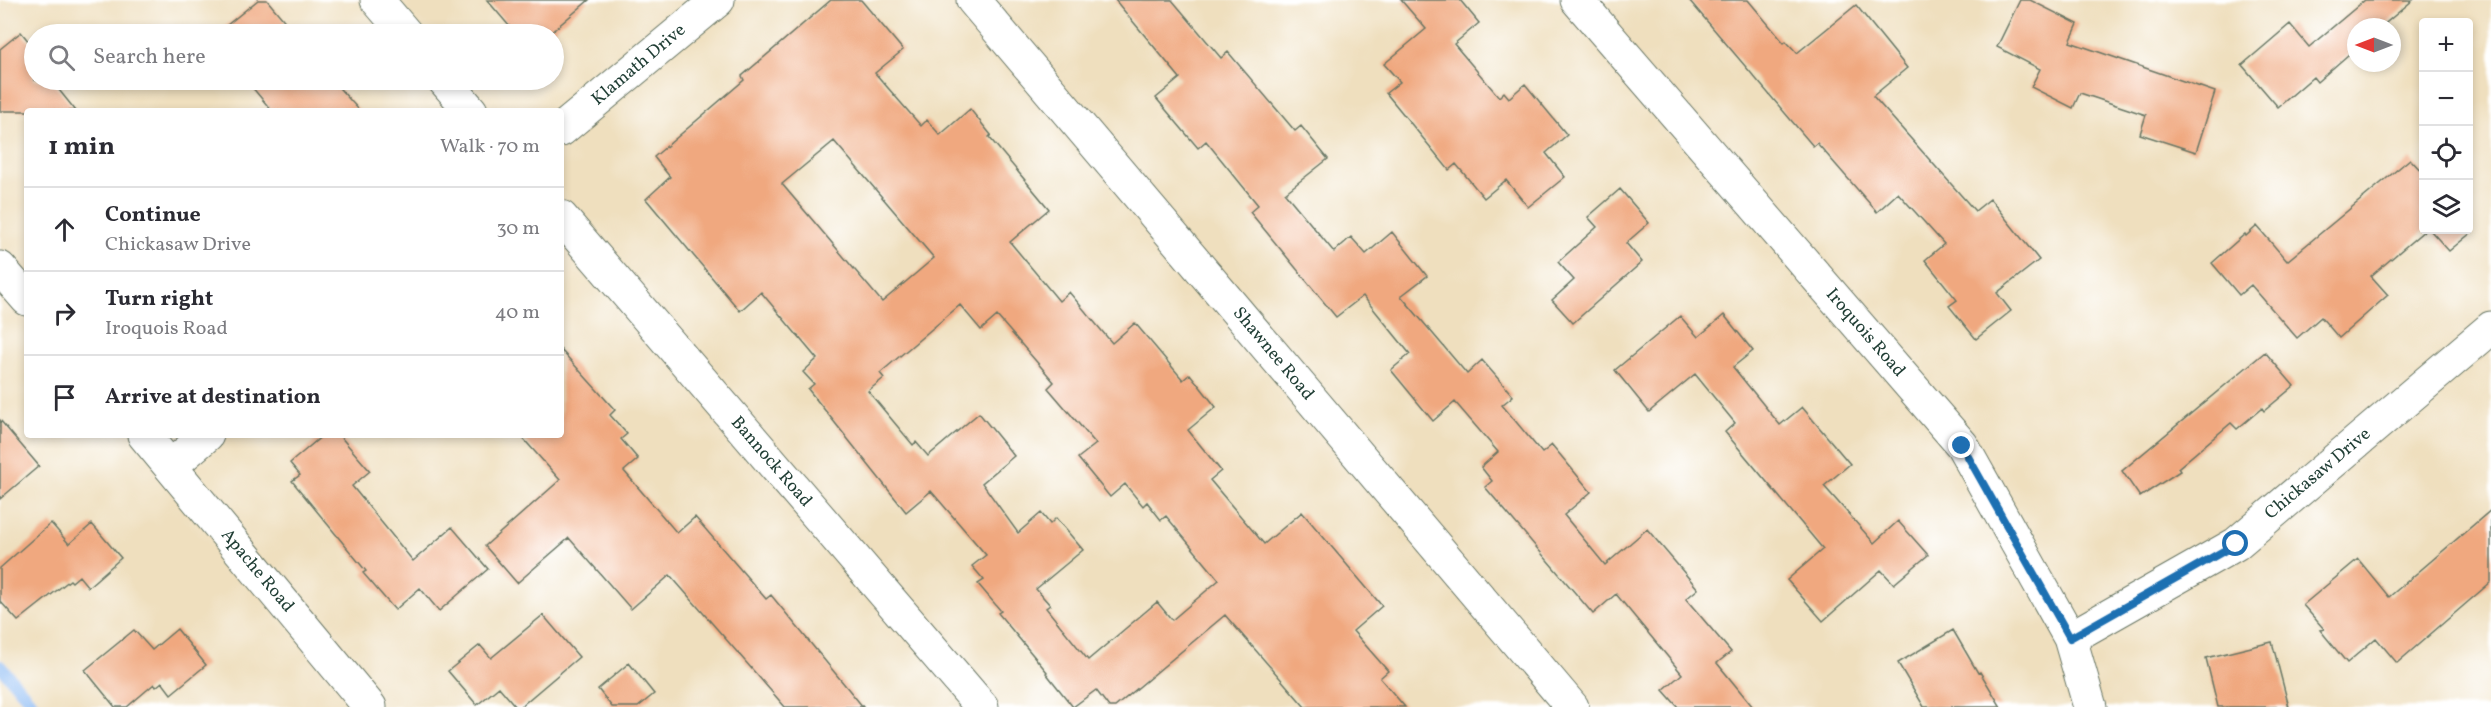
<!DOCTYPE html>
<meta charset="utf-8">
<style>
:root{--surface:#fff;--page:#f2f2f3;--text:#2b2b33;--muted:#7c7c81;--line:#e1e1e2}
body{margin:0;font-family:Vollkorn,serif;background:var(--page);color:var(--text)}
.controls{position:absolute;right:18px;top:18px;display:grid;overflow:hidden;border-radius:6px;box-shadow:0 3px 9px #0003}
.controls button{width:54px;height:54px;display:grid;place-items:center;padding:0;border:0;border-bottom:2px solid var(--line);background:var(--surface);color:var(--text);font:30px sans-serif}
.compass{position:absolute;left:2347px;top:18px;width:54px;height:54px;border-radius:50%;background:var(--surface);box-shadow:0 3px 9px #0003;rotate:270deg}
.stop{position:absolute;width:18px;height:18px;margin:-14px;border:4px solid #1f6fb2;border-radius:50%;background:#fff}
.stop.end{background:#1f6fb2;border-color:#fff;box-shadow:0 2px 6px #0008}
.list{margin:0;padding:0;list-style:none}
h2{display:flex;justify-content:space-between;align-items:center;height:78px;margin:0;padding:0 24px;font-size:26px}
h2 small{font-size:20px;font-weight:400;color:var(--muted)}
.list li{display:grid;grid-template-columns:39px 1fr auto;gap:18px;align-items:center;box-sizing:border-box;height:84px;padding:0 24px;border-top:2px solid var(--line)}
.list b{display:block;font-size:22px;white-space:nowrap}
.list p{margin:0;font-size:20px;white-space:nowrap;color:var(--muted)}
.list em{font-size:20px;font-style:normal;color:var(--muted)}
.icon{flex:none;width:33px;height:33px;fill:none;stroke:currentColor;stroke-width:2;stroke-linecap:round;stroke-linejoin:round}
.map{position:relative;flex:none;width:2491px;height:707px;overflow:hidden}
.search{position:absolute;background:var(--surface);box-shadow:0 3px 9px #0003;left:24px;top:24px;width:540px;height:66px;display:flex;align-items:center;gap:15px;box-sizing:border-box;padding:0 21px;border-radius:33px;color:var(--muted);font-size:22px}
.panel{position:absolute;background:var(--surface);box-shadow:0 3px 9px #0003;left:24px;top:108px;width:540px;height:330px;border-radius:6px}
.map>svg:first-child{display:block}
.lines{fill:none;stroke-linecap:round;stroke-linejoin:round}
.stream{stroke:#87b8f3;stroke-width:12}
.building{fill:#f0a87f;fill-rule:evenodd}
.street-casing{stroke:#687664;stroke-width:35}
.street{stroke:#fff;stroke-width:33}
.route{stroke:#1f6fb2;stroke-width:8}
.labels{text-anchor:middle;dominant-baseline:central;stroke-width:6;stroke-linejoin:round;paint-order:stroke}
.street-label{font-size:18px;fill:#1f3d34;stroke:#fff}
</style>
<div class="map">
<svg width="2491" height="707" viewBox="0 0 2491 707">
<rect width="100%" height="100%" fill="#fff"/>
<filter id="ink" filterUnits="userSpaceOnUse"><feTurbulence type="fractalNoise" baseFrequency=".0167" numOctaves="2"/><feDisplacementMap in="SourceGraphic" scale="12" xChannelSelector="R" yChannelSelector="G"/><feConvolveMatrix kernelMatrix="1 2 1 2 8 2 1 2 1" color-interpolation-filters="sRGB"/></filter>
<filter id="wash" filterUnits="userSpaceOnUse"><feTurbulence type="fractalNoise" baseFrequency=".008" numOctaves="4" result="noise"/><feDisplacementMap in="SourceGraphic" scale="24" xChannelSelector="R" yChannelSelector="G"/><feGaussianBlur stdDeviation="1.35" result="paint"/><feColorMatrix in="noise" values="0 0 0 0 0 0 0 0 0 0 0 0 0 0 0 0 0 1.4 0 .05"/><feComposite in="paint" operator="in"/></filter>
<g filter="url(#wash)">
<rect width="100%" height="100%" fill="#efdfbe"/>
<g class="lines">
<!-- stream -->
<path class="stream" d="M 0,666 L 35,707"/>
</g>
<g id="blocks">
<!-- building -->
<path class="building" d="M 258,0 L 267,0 L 288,25 L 285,27 L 291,34 L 216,34 Z
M 487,0 L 589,0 L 549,34 L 516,34 Z
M 831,0 L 861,0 L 903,50 L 875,73 L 921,126 L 927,120 L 940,135 L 970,109 L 991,135 L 989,137 L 1049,209 L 1010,242 L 1059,301 L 1069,292 L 1112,343 L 1135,323 L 1183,380 L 1190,374 L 1216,407 L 1188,430 L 1221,471 L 1210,480 L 1264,544 L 1302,512 L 1382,606 L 1353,631 L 1388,671 L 1380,678 L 1405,707 L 1305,707 L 1225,615 L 1115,707 L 1109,707 L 1096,690 L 1073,707 L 1046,673 L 1047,672 L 998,613 L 1001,611 L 978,584 L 984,580 L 972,566 L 986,555 L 931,491 L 906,512 L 808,389 L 814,384 L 803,372 L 817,359 L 761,292 L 740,311 L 646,199 L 670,177 L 654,157 L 744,80 L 742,76 ZM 834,141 L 934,258 L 882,302 L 782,184 ZM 960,305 L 981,330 L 997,316 L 1054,382 L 1048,388 L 1096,444 L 1078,458 L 1110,497 L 1125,484 L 1143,506 L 1147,502 L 1161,520 L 1166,516 L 1219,580 L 1172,620 L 1157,602 L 1088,660 L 1046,608 L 1050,605 L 1036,589 L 1083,550 L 1056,518 L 1050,524 L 1041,513 L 1018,533 L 982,483 L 1014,456 L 979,413 L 928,456 L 916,442 L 913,445 L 868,391 L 884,378 L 880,373 Z
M 1115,0 L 1172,0 L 1221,58 L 1228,52 L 1295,131 L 1301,126 L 1328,159 L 1285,193 L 1334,252 L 1351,237 L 1366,254 L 1392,232 L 1427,276 L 1401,296 L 1467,374 L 1482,360 L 1513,396 L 1502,405 L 1542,453 L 1552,445 L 1591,492 L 1564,515 L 1605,565 L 1647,529 L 1698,589 L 1686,599 L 1731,652 L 1717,663 L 1753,707 L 1678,707 L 1663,690 L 1682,674 L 1616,594 L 1593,614 L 1485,487 L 1492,481 L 1481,467 L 1498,452 L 1455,402 L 1433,421 L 1391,370 L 1410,354 L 1363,296 L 1336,317 L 1250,212 L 1258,205 L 1206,141 L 1198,148 L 1156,98 L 1180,78 Z
M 1401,0 L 1460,0 L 1479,23 L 1454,44 L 1499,97 L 1504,92 L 1509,98 L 1525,84 L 1567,135 L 1546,153 L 1565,177 L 1528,207 L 1506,180 L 1484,198 L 1456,164 L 1449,170 L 1386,93 L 1400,82 L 1384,64 L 1426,29 Z
M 1689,0 L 1748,0 L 1784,43 L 1786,41 L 1797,53 L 1856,5 L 1907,68 L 1873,96 L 1975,211 L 1990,199 L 2039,260 L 1997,293 L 2011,311 L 1976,339 L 1949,306 L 1957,300 L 1925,260 L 1944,244 L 1898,193 L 1877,212 L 1817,143 L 1813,146 Z
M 2020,0 L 2030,0 L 2078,24 L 2070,42 L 2215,92 L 2196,152 L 2140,134 L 2146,115 L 2080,93 L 2073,108 L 2031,87 L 2040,69 L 1997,47 Z
M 2365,0 L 2413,0 L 2381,27 L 2356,27 L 2356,48 L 2317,82 L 2313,77 L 2278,107 L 2242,65 L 2290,24 L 2309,47 Z
M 21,32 L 34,48 L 34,80 L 51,80 L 76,111 L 0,111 L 0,49 Z
M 246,80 L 332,80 L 360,111 L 272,111 Z
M 2410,159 L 2424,174 L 2424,230 L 2425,230 L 2371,276 L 2388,295 L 2339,338 L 2321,317 L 2297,338 L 2251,285 L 2239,295 L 2212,263 L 2245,234 L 2246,236 L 2257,226 L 2287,261 Z
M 1620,189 L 1649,223 L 1626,243 L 1642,262 L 1573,323 L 1552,300 L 1574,280 L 1558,262 L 1597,227 L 1588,217 Z
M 2469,228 L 2472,232 L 2449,251 L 2430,230 L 2469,230 Z
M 1724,315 L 1753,351 L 1733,367 L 1780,425 L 1802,407 L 1850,464 L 1824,486 L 1874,543 L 1898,521 L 1928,555 L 1894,584 L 1881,570 L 1823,621 L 1787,580 L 1823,549 L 1725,432 L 1735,423 L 1695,374 L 1649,412 L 1615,370 L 1680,316 L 1698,337 Z
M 561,350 L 615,410 L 610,415 L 627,434 L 621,439 L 638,459 L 624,471 L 677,533 L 695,517 L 766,599 L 771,595 L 863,707 L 785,707 L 670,575 L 631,609 L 569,538 L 517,583 L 485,546 L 560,480 L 520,435 L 561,435 Z
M 2265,352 L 2294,386 L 2264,411 L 2262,408 L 2237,429 L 2231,423 L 2178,468 L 2180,471 L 2140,497 L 2122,471 Z
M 0,420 L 39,466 L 0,499 Z
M 323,435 L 339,435 L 370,471 L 352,486 L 413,561 L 452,527 L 488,569 L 439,611 L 420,588 L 395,610 L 363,573 L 366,571 L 292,481 L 300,475 L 290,463 Z
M 2491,510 L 2491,582 L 2397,663 L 2376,638 L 2347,663 L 2320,630 L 2324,629 L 2303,605 L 2358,559 L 2389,597 Z
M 51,523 L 69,544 L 92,524 L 121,558 L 88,587 L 79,576 L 72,582 L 70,580 L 18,621 L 0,601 L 0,568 Z
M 543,615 L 579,657 L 520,707 L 516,707 L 499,687 L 477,705 L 448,671 L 480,645 L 491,658 Z
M 177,629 L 206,665 L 171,694 L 162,682 L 156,687 L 154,684 L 127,707 L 115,707 L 85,670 L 134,630 L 152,650 Z
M 1953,630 L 1978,673 L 1980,672 L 2001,707 L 1924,707 L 1898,663 Z
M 2272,642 L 2289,707 L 2218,707 L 2206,658 Z
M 629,663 L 654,694 L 638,707 L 612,707 L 598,689 Z"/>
</g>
</g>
<g filter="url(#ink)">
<use href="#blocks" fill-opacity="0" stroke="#687664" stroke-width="1.5"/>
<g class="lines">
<defs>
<path id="street" d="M 377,0 L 406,34
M 973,0 L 1572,707
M 1577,0 L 1962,445 L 2070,638 L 2090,707
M 444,80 L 471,111
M 561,130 L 718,0
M 561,217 L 982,707
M 0,268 L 27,299
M 144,435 L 370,707
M 171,466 L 207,435
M 2070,638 L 2236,544 L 2491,328"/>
</defs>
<!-- street casing -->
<use href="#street" class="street-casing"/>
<!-- street -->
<use href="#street" class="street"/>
</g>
</g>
<g class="lines" filter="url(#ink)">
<!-- route -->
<path class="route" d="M 1962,446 L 2070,638 L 2236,544"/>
</g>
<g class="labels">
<!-- street labels -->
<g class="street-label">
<text transform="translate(639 65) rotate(-40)">Klamath Drive</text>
<text transform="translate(1865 333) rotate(49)">Iroquois Road</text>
<text transform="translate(1273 354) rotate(50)">Shawnee Road</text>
<text transform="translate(771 462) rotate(49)">Bannock Road</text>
<text transform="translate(2318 474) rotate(-40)">Chickasaw Drive</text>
<text transform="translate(257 571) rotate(50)">Apache Road</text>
</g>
</g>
</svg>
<div class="controls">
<button>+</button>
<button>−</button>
<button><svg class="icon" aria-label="locate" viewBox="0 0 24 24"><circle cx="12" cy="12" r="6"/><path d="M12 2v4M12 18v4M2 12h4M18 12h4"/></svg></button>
<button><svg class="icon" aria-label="layers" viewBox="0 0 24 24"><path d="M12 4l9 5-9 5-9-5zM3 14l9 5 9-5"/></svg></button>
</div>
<svg class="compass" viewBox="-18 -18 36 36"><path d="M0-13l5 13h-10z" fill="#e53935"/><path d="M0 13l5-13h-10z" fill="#7c7c81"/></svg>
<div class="stop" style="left:2236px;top:544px"></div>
<div class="stop end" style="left:1962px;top:446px"></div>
<div class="search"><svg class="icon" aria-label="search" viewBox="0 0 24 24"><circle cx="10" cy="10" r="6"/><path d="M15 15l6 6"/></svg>Search here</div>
<section class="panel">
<h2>1 min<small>Walk · 70 m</small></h2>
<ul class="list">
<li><svg class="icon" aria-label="ahead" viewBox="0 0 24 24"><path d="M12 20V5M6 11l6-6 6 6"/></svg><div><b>Continue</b><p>Chickasaw Drive</p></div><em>30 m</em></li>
<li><svg class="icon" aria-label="right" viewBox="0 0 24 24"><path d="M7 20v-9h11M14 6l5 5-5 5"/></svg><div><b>Turn right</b><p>Iroquois Road</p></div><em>40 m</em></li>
<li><svg class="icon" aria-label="arrive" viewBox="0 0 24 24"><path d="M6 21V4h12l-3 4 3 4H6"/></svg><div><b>Arrive at destination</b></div></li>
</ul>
</section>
</div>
